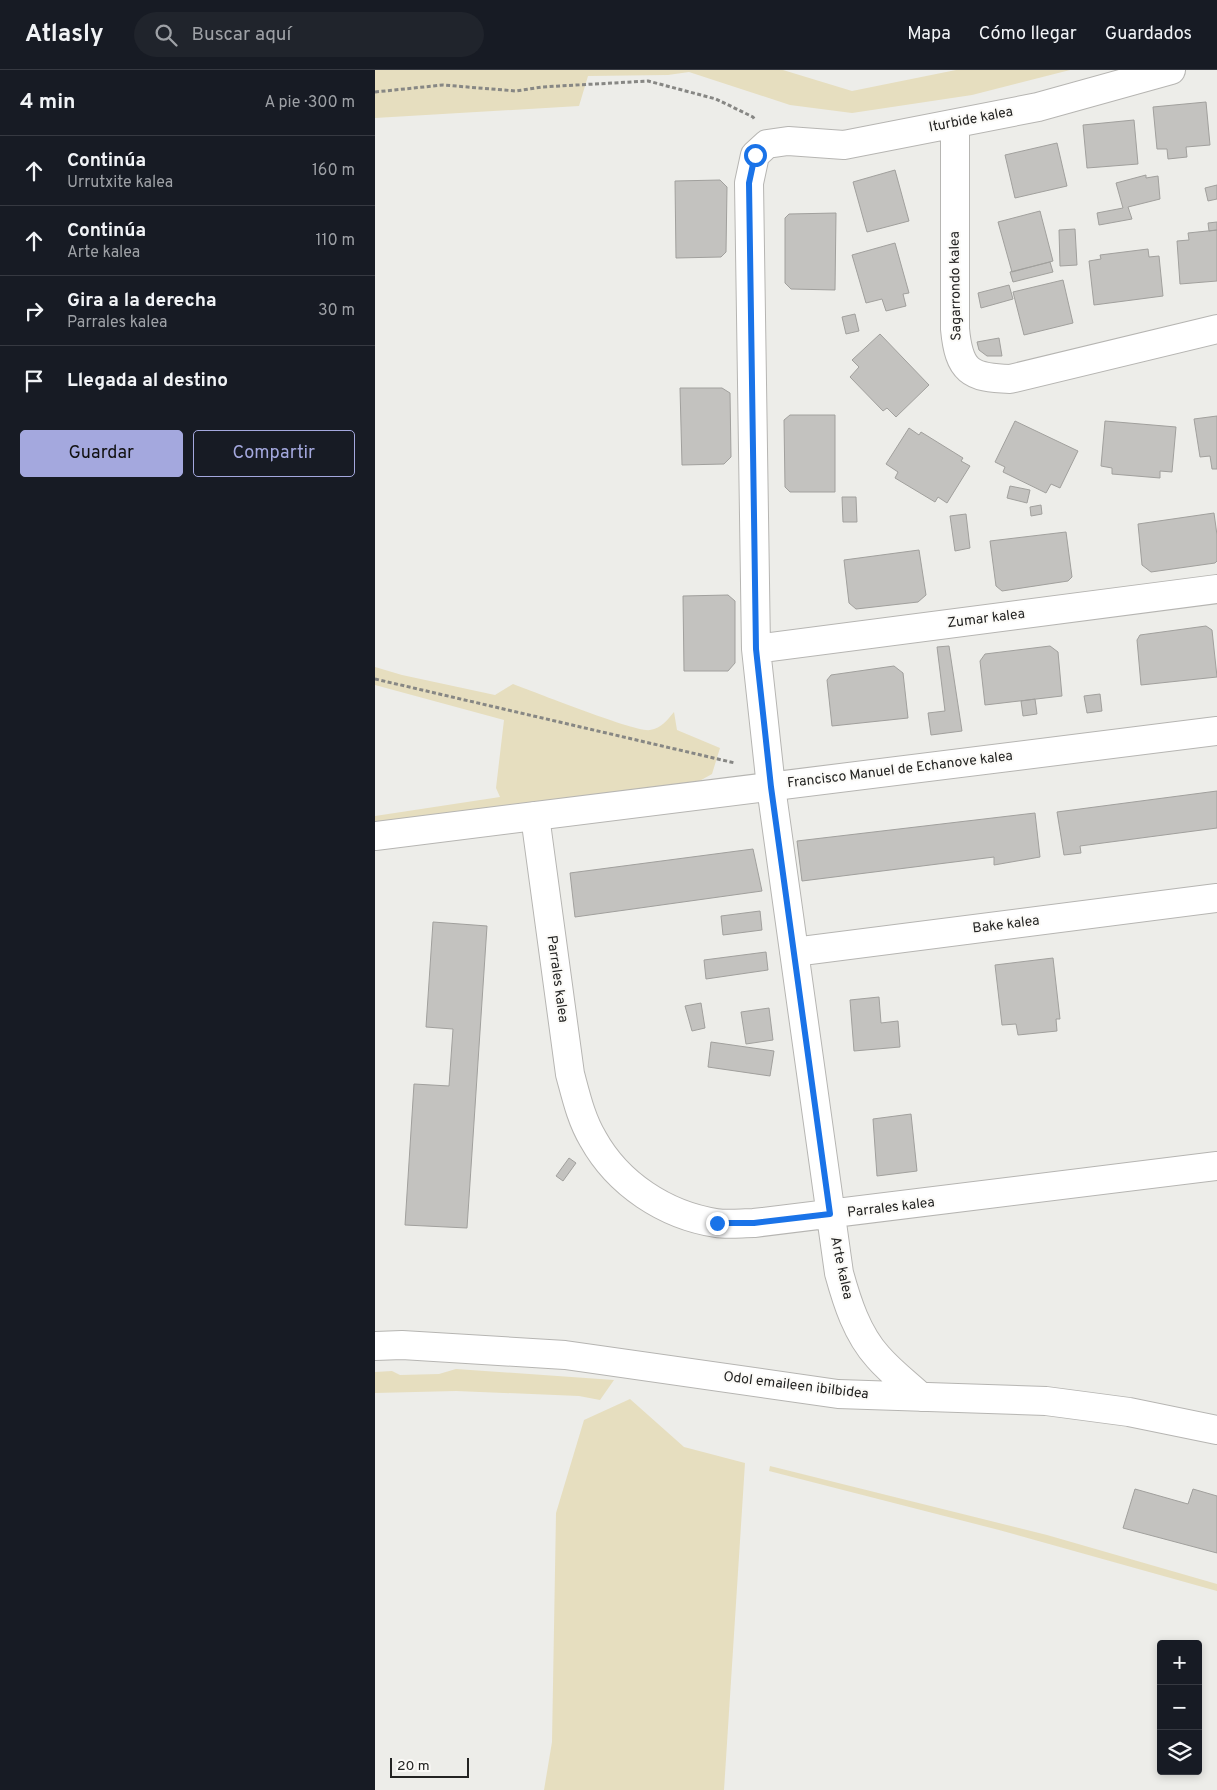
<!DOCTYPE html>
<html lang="es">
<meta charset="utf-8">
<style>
:root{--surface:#171b24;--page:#20242c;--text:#f1f3f6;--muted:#9ea1a6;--line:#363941;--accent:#a4a8de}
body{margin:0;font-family:Overpass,sans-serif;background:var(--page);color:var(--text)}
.controls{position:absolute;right:15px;bottom:15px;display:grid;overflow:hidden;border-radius:5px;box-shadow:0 2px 8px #0003}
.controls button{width:45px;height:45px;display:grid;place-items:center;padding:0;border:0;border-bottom:1px solid var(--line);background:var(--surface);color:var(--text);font:25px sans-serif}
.scale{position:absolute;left:15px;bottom:12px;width:79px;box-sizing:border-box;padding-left:5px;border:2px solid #232322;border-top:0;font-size:14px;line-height:18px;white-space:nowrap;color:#232322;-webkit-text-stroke:4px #fbfaf7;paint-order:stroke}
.stop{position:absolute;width:15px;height:15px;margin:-11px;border:4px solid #1a73e8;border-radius:50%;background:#fff}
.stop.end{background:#1a73e8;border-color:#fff;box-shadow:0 1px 5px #0008}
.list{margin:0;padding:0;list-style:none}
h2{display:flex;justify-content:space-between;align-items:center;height:65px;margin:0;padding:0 20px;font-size:21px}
h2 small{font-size:16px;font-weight:400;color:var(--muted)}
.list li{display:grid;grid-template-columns:32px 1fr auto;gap:15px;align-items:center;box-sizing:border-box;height:70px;padding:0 20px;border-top:1px solid var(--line)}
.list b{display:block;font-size:19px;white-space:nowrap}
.list p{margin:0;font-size:16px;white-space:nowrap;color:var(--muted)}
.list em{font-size:16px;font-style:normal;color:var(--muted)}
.actions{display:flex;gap:10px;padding:15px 20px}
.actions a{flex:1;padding:11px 0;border:1px solid var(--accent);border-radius:5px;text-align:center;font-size:18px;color:var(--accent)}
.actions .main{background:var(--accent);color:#111}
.icon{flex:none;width:28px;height:28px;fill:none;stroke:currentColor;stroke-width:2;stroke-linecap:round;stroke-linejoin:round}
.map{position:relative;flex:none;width:842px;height:1720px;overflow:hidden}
header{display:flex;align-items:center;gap:30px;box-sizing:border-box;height:70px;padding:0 25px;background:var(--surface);border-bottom:1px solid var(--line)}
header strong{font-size:24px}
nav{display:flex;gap:28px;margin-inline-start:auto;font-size:18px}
.search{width:350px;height:45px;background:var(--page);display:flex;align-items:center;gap:12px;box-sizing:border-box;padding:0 18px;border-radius:28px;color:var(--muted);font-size:19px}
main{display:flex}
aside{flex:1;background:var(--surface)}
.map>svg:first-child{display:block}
.green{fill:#e6debf}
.building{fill:#c3c2bf;stroke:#a1a09d}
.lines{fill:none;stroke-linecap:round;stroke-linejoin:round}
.street-casing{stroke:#b6b5b2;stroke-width:30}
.secondary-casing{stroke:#b6b5b2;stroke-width:30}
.path{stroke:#878784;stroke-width:3;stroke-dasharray:4 2.5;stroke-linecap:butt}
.street{stroke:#fff;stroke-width:28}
.secondary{stroke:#fff;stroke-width:28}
.route{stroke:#1a73e8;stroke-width:6}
.labels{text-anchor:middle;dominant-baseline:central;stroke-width:4;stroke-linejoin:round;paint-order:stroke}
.street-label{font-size:14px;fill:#232322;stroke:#fbfaf7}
</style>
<header>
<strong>Atlasly</strong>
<div class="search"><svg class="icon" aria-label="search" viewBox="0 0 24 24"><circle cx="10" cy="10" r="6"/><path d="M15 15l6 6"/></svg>Buscar aquí</div>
<nav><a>Mapa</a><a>Cómo llegar</a><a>Guardados</a></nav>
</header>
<main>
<aside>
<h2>4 min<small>A pie · 300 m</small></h2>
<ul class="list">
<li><svg class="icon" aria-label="ahead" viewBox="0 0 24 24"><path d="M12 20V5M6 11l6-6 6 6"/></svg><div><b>Continúa</b><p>Urrutxite kalea</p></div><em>160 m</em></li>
<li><svg class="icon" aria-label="ahead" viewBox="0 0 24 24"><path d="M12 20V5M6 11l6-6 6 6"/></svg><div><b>Continúa</b><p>Arte kalea</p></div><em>110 m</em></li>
<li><svg class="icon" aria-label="right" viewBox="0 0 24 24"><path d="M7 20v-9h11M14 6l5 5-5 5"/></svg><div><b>Gira a la derecha</b><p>Parrales kalea</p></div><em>30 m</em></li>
<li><svg class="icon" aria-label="arrive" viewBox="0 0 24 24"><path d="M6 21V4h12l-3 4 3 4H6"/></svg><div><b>Llegada al destino</b></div></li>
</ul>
<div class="actions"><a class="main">Guardar</a><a>Compartir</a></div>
</aside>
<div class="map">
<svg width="842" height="1720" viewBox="0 0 842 1720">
<rect width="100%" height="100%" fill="#edede9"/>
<!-- green -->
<path class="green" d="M 0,0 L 408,0 L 477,21 L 581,0 L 695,0 L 597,25 L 477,43 L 415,35 L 314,2 L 293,5 L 213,6 L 204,36 L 0,48 Z
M 0,597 L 27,605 L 120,625 L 138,614 C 157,621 262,663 275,660 C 287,658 292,650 299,642 L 302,660 L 345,678 L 337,704 L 319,714 L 0,753 L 0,746 L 125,727 L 121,718 L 129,650 L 0,615 Z
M 81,1299 L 239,1310 L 225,1330 L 204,1326 L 81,1321 L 0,1323 L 0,1302 L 17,1301 L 25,1305 L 64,1304 Z
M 255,1329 L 309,1377 L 370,1393 L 349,1720 L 169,1720 L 177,1672 L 181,1443 L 209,1350 Z
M 395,1396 L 672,1465 L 842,1514 L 842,1521 L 624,1460 L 394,1401 Z"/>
<!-- building -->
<path class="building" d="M 831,32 L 835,75 L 811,77 L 812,87 L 793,89 L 792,79 L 782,79 L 778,37 Z
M 759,50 L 763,94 L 712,98 L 708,55 Z
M 682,73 L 692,116 L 640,128 L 630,85 Z
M 520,100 L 534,151 L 492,162 L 478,112 Z
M 771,105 L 771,108 L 783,106 L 785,129 L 753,137 L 757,149 L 724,155 L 722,143 L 748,138 L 741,113 Z
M 345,110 L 352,117 L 351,182 L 346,187 L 301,188 L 300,111 Z
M 842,115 L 842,129 L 833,131 L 830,118 Z
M 665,141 L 678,191 L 637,202 L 623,152 Z
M 461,143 L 460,220 L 416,219 L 410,213 L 410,148 L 414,144 Z
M 842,152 L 842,160 L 834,161 L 833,153 Z
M 700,159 L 702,195 L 685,196 L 684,160 Z
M 842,160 L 842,211 L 805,214 L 802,171 L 814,170 L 813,163 Z
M 520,173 L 534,223 L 528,224 L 531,236 L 511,241 L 507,229 L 491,233 L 477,185 Z
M 773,179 L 774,187 L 784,186 L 788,226 L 719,235 L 714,191 L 726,189 L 725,185 Z
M 675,192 L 678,202 L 638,212 L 635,202 Z
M 688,210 L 698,253 L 649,265 L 638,222 Z
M 634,215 L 638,229 L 606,238 L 603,223 Z
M 480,244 L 484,261 L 471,264 L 467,247 Z
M 505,264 L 554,315 L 521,347 L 512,338 L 508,341 L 475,307 L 484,297 L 477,290 Z
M 624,268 L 627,286 L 612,286 L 604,280 L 602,272 Z
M 305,318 L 347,318 L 355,323 L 356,387 L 349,394 L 307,395 Z
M 415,345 L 460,345 L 460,422 L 415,422 L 410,417 L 409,350 Z
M 842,346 L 842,399 L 837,399 L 835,386 L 825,387 L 819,349 Z
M 640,351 L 703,381 L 685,418 L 676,414 L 671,423 L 628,402 L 630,397 L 620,392 Z
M 730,351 L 801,357 L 797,402 L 785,401 L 785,408 L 737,404 L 737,398 L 726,396 Z
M 534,358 L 544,365 L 546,362 L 588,388 L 586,391 L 595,396 L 572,433 L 563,427 L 560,432 L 520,408 L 523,402 L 511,394 Z
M 635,416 L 655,420 L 652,433 L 632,428 Z
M 467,427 L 481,427 L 482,452 L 468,452 Z
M 666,435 L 667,444 L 656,446 L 655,437 Z
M 839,443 L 842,465 L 842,491 L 840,493 L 776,502 L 767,495 L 763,454 Z
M 591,444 L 595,478 L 580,481 L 575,446 Z
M 691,462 L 697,507 L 693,511 L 627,521 L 621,516 L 615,471 Z
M 544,480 L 551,525 L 543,532 L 481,539 L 474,533 L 469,490 Z
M 353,525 L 360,531 L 360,593 L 353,601 L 309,601 L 308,526 Z
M 831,556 L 837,560 L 842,607 L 766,615 L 762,570 L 765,565 Z
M 574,576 L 587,661 L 556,665 L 553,643 L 570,641 L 562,577 Z
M 675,576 L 683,582 L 687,626 L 610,635 L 605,591 L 610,584 Z
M 519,596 L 528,603 L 533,648 L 457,656 L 452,610 L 456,605 Z
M 725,624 L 727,641 L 712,643 L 709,626 Z
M 660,629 L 662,644 L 648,646 L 646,631 Z
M 842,721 L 842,758 L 705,776 L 706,783 L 689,785 L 682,742 Z
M 660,743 L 665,787 L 619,795 L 619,787 L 427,811 L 422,771 Z
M 378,779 L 387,821 L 200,847 L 195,803 Z
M 385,841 L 387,860 L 348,865 L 346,846 Z
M 58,852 L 112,856 L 92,1158 L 30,1155 L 39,1014 L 74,1016 L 78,959 L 51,957 Z
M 391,882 L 393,900 L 331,909 L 329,890 Z
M 678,888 L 685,949 L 681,949 L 682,961 L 643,965 L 641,954 L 627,955 L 620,895 Z
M 504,927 L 506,953 L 523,951 L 525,977 L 479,981 L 475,930 Z
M 326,933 L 330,958 L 317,961 L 310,936 Z
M 394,938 L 398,970 L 371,974 L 366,942 Z
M 336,972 L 399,981 L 395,1006 L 333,997 Z
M 536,1044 L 542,1101 L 502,1106 L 498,1049 Z
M 194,1088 L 201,1093 L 188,1111 L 181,1106 Z
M 760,1419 L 813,1434 L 818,1419 L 842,1426 L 842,1483 L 748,1458 Z"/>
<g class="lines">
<defs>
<path id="street" d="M 580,54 L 580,259 C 584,301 595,308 635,309 L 842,259
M 381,579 L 842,519
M 160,746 L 195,1004 C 201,1026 206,1049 218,1069 C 243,1114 290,1145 341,1153 C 353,1155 367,1153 379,1153 L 842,1096
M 419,882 L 842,828
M 0,1276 L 27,1275 L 190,1285 L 463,1324 L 671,1331 L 754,1342 L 842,1360
M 546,1327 C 532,1314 516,1302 503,1287 C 482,1264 472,1232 464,1203 L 396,717 L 381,579 L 374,113 L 380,85 L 392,74 L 413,71 L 469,75 L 663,37 L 796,0"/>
<path id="secondary" d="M 0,766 L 842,661"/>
</defs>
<!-- street casing -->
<use href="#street" class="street-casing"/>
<!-- secondary casing -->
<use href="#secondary" class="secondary-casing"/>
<!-- path -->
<path class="path" d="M 0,22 L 68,15 L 141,21 L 167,17 L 273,11 L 341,29 L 378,47 L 380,50
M 0,609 L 360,693"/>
<!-- street -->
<use href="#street" class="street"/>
<!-- secondary -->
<use href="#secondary" class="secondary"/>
</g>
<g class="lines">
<!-- route -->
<path class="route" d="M 342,1153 L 379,1153 L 455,1144 L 396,717 L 381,579 L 374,113 L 380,85"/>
</g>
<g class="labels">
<!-- street labels -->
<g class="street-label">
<text transform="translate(596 50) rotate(-11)">Iturbide kalea</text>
<text transform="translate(581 216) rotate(-91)">Sagarrondo kalea</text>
<text transform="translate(611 549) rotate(-7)">Zumar kalea</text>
<text transform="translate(525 700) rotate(-7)">Francisco Manuel de Echanove kalea</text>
<text transform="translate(631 855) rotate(-7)">Bake kalea</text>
<text transform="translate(182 909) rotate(82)">Parrales kalea</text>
<text transform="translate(516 1138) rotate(-7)">Parrales kalea</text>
<text transform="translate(466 1198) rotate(78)">Arte kalea</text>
<text transform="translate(421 1316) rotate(7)">Odol emaileen ibilbidea</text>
</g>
</g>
</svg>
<div class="controls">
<button>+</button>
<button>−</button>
<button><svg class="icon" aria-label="layers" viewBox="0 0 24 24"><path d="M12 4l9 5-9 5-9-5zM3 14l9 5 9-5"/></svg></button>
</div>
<div class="scale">20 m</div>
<div class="stop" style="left:380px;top:85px"></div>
<div class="stop end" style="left:342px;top:1153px"></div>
</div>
</main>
